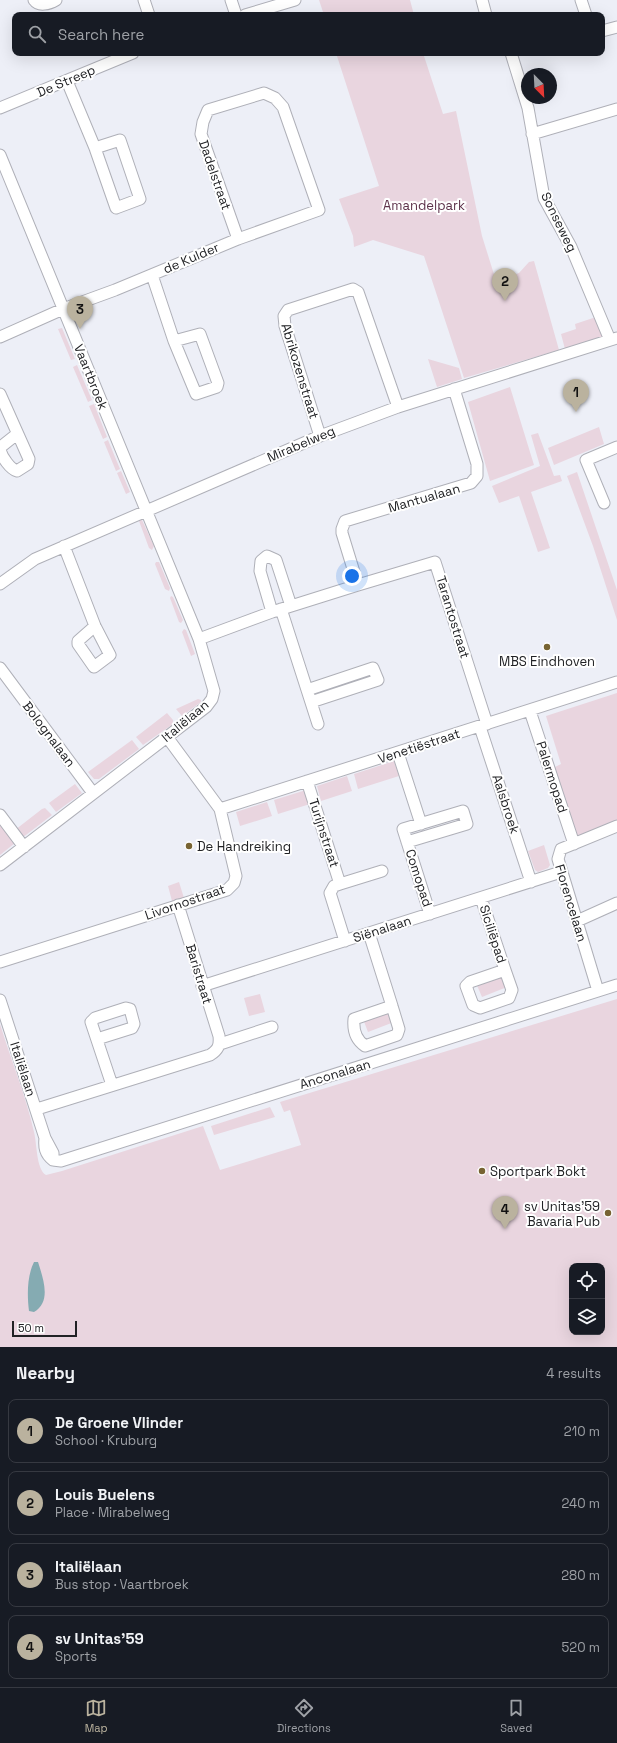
<!DOCTYPE html>
<meta charset="utf-8">
<style>
:root{--surface:#171b24;--page:#242831;--text:#f1f3f6;--muted:#9ea1a6;--line:#363941;--accent:#bab29e}
body{margin:0;font-family:"Space Grotesk",sans-serif;background:var(--page);color:var(--text)}
.controls{position:absolute;right:12px;bottom:12px;display:grid;overflow:hidden;border-radius:8px;box-shadow:0 4px 16px #0002}
.controls button{width:36px;height:36px;display:grid;place-items:center;padding:0;border:0;border-bottom:1px solid var(--line);background:var(--surface);color:var(--text);font:20px sans-serif}
.compass{position:absolute;left:521px;top:68px;width:36px;height:36px;border-radius:50%;background:var(--surface);box-shadow:0 4px 16px #0002;rotate:156deg}
.scale{position:absolute;left:12px;bottom:10px;width:65px;box-sizing:border-box;padding-left:4px;border:2px solid #212225;border-top:0;font-size:11px;line-height:14px;white-space:nowrap;color:#212225;-webkit-text-stroke:3px #fff;paint-order:stroke}
.you{position:absolute;left:352px;top:576px;width:14px;height:14px;margin:-10px;border:3px solid #fff;border-radius:50%;background:#1a73e8;box-shadow:0 0 0 6px #1a73e833}
.badge{display:grid;place-items:center;width:26px;height:26px;border-radius:50%;background:var(--accent);color:#111;font-size:13px;font-weight:700}
.pin{position:absolute;translate:-50% -33px;filter:drop-shadow(0 1px 2px #0008)}
.pin::after{content:'';position:absolute;top:21px;width:14px;height:12px;background:inherit;clip-path:polygon(0 0,100% 0,50% 100%)}
.list{margin:0;padding:0;list-style:none}
h2{display:flex;justify-content:space-between;align-items:center;height:52px;margin:0;padding:0 16px;font-size:17px}
h2 small{font-size:13px;font-weight:400;color:var(--muted)}
.list li{display:grid;grid-template-columns:26px 1fr auto;gap:12px;align-items:center;box-sizing:border-box;height:64px;margin:0 8px 8px;padding:0 8px;border:1px solid var(--line);border-radius:8px}
.list b{display:block;font-size:15px;white-space:nowrap}
.list p{margin:0;font-size:13px;white-space:nowrap;color:var(--muted)}
.list em{font-size:13px;font-style:normal;color:var(--muted)}
.icon{flex:none;width:22px;height:22px;fill:none;stroke:currentColor;stroke-width:2;stroke-linecap:round;stroke-linejoin:round}
.map{position:relative;flex:none;width:617px;height:1347px;overflow:hidden}
.search{position:absolute;background:var(--surface);box-shadow:0 4px 16px #0002;left:12px;right:12px;top:12px;height:44px;display:flex;align-items:center;gap:10px;box-sizing:border-box;padding:0 14px;border-radius:8px;color:var(--muted);font-size:15px}
.sheet{height:340px;background:var(--surface)}
nav{display:flex;justify-content:space-around;align-items:center;box-sizing:border-box;height:56px;border-top:1px solid var(--line);background:var(--surface);font-size:11px;color:var(--muted)}
nav a{display:grid;justify-items:center;gap:2px}
nav .on{color:var(--accent)}
.map>svg:first-child{display:block}
.green{fill:#e9d5df;fill-rule:evenodd}
.water{fill:#85abb2}
.lines{fill:none;stroke-linecap:round;stroke-linejoin:round}
.minor-casing{stroke:#afb0b8;stroke-width:13}
.minor{stroke:#fff;stroke-width:11}
.poi-dot{fill:#776332;stroke:#fff;stroke-width:1.5}
.labels{text-anchor:middle;dominant-baseline:central;stroke-width:4;stroke-linejoin:round;paint-order:stroke}
.street-label{font-size:13px;fill:#212225;stroke:#fff}
.park-label{font-size:13px;fill:#5d314a;stroke:#fff}
.poi-label{font-size:13px;fill:#212225;stroke:#fff;text-anchor:start}
</style>
<div class="map">
<svg width="617" height="1347" viewBox="0 0 617 1347">
<rect width="100%" height="100%" fill="#edeff7"/>
<!-- green -->
<path class="green" d="M 319,0 L 410,0 L 414,15 L 324,15 Z
M 336,53 L 423,53 L 443,114 L 456,111 L 482,236 L 497,284 L 500,280 L 519,273 L 529,262 L 534,261 L 559,350 L 464,378 L 424,256 L 373,240 L 354,247 L 353,236 L 339,199 L 379,186 Z
M 596,317 L 604,337 L 565,349 L 561,334 L 576,329 L 575,324 Z
M 62,328 L 75,359 L 71,360 L 58,329 Z
M 428,359 L 459,368 L 462,379 L 437,387 Z
M 77,365 L 92,400 L 88,402 L 73,367 Z
M 510,387 L 534,465 L 490,481 L 468,402 Z
M 94,404 L 107,437 L 103,439 L 89,406 Z
M 599,427 L 604,444 L 554,465 L 548,448 Z
M 538,433 L 554,476 L 560,475 L 562,481 L 531,492 L 550,548 L 538,552 L 519,496 L 499,503 L 492,486 L 540,466 L 531,435 Z
M 108,440 L 120,469 L 116,471 L 104,442 Z
M 121,471 L 130,492 L 126,494 L 117,473 Z
M 577,472 L 617,590 L 617,620 L 593,546 L 567,476 Z
M 140,519 L 142,520 L 154,546 L 152,550 L 149,548 L 139,521 Z
M 156,562 L 159,562 L 170,588 L 169,591 L 165,589 L 155,564 Z
M 171,596 L 173,597 L 183,620 L 181,623 L 179,622 L 170,598 Z
M 184,629 L 186,630 L 195,654 L 191,656 L 182,632 Z
M 617,693 L 617,820 L 576,837 L 553,768 L 561,764 L 546,716 Z
M 198,699 L 201,700 L 201,702 L 182,716 L 176,709 Z
M 167,713 L 173,720 L 173,724 L 143,745 L 136,737 Z
M 132,740 L 139,749 L 99,779 L 94,779 L 88,772 Z
M 394,761 L 399,776 L 358,789 L 354,774 Z
M 347,776 L 352,791 L 321,801 L 317,786 Z
M 75,784 L 82,793 L 56,812 L 49,803 Z
M 306,790 L 310,804 L 278,814 L 274,800 Z
M 267,802 L 272,816 L 240,826 L 236,812 Z
M 45,808 L 52,815 L 22,838 L 15,830 L 42,809 Z
M 0,820 L 15,843 L 0,855 Z
M 544,845 L 550,865 L 548,868 L 538,872 L 535,870 L 528,851 Z
M 179,882 L 184,898 L 172,901 L 168,886 Z
M 502,974 L 507,987 L 482,997 L 476,983 Z
M 260,994 L 265,1012 L 249,1016 L 244,998 Z
M 617,999 L 617,1347 L 0,1347 L 0,1024 C 11,1060 26,1096 34,1132 C 37,1143 36,1169 46,1175 L 62,1171 L 203,1126 L 220,1170 L 301,1145 L 290,1110 L 284,1112 L 280,1102 ZM 572,1266 L 602,1266 L 602,1332 L 572,1332 Z
M 389,1009 L 394,1022 L 368,1032 L 363,1019 Z
M 270,1107 L 275,1117 L 214,1135 L 211,1126 Z"/>
<!-- water -->
<path class="water" d="M 34,1262 L 38,1262 C 43,1278 52,1302 34,1312 L 29,1311 C 27,1295 27,1276 34,1262 Z"/>
<g class="lines">
<defs>
<path id="minor" d="M 34,0 C 39,7 49,4 56,0
M 144,0 L 149,15
M 231,0 L 236,15
M 482,0 L 486,15
M 581,0 L 586,15
M 245,15 L 295,0
M 602,31 L 617,27
M 511,53 L 528,108 L 544,198 L 571,247 L 610,340
M 67,81 L 95,148 L 116,208 L 140,199 L 120,140 L 95,148
M 0,108 L 133,53
M 532,134 L 617,109
M 0,155 L 199,639 L 214,691 L 212,699 L 206,707 L 0,865
M 152,275 L 174,341 L 200,334 L 218,383 L 217,387 L 196,394 L 174,341
M 0,337 L 63,309 L 115,290 L 238,239 L 319,210 L 283,107 L 275,98 L 264,93 L 208,110 L 203,122 L 201,134 L 238,239
M 0,394 L 29,459 L 28,464 L 17,471 C 10,469 2,457 0,450 L 2,446 L 17,434
M 320,436 L 285,326 L 284,316 L 288,310 L 353,289 L 358,292 L 398,407
M 604,503 L 586,460 L 617,447
M 64,546 L 95,626 L 110,655 L 94,667 L 78,644 L 78,641 L 95,626
M 0,584 L 35,559 L 320,436 L 398,407 L 617,338
M 358,585 L 342,533 L 342,529 L 345,521 L 471,483 L 477,476 L 477,464 L 454,389
M 281,609 L 318,724
M 272,612 L 260,571 L 261,561 L 267,556 L 276,560 L 291,606
M 199,639 L 272,612 L 358,585 L 435,562 L 487,724
M 0,668 L 93,793
M 307,690 L 373,668 L 378,680 L 311,702
M 530,711 L 574,844
M 480,727 L 531,882
M 398,753 L 421,824
M 307,781 L 340,884 L 334,886 L 330,893 L 345,941
M 220,809 L 617,682
M 0,815 L 24,847
M 407,842 L 467,824 L 463,811 L 403,829 L 430,914
M 340,884 L 382,871
M 481,898 L 505,970 L 470,982 L 466,986 L 473,1005 L 480,1008 L 509,998 L 512,990 L 505,970
M 577,921 L 617,903
M 369,933 L 392,1006 L 354,1019 C 353,1030 356,1040 365,1046 L 397,1035 L 399,1029 L 392,1006
M 0,962 L 227,890 L 234,883 L 236,876 L 220,809 L 167,737
M 202,986 L 561,872
M 598,991 L 558,859 L 561,849 L 566,847 L 617,826
M 0,1000 L 45,1138 L 53,1153 L 53,1160 C 45,1154 44,1147 45,1138
M 97,1039 L 132,1028 L 134,1024 L 130,1009 L 126,1008 L 95,1018 L 91,1022 L 112,1085
M 220,1044 L 272,1027
M 37,1109 L 210,1055 C 218,1050 220,1046 219,1036 L 178,905
M 53,1160 L 61,1161 L 617,985"/>
</defs>
<!-- minor casing -->
<use href="#minor" class="minor-casing"/>
<!-- minor -->
<use href="#minor" class="minor"/>
</g>
<!-- markers -->
<g class="poi-dot">
<circle cx="547" cy="647" r="4"/>
<circle cx="189" cy="846" r="4"/>
<circle cx="482" cy="1171" r="4"/>
<circle cx="608" cy="1213" r="4"/>
</g>
<g class="labels">
<!-- street labels -->
<g class="street-label">
<text transform="translate(66 81) rotate(-23)">De Streep</text>
<text transform="translate(215 175) rotate(71)">Dadelstraat</text>
<text transform="translate(559 222) rotate(64)">Sonseweg</text>
<text transform="translate(191 258) rotate(-23)">de Kulder</text>
<text transform="translate(300 371) rotate(73)">Abrikozenstraat</text>
<text transform="translate(91 377) rotate(68)">Vaartbroek</text>
<text transform="translate(301 444) rotate(-23)">Mirabelweg</text>
<text transform="translate(424 498) rotate(-16)">Mantualaan</text>
<text transform="translate(453 617) rotate(73)">Tarantostraat</text>
<text transform="translate(185 721) rotate(-40)">Italiëlaan</text>
<text transform="translate(49 734) rotate(53)">Bolognalaan</text>
<text transform="translate(419 746) rotate(-18)">Venetiëstraat</text>
<text transform="translate(552 777) rotate(72)">Palermopad</text>
<text transform="translate(506 804) rotate(72)">Aalsbroek</text>
<text transform="translate(324 833) rotate(72)">Turijnstraat</text>
<text transform="translate(419 878) rotate(72)">Comopad</text>
<text transform="translate(185 902) rotate(-19)">Livornostraat</text>
<text transform="translate(571 903) rotate(73)">Florencelaan</text>
<text transform="translate(382 929) rotate(-18)">Siënalaan</text>
<text transform="translate(493 934) rotate(72)">Siciliëpad</text>
<text transform="translate(199 974) rotate(73)">Baristraat</text>
<text transform="translate(23 1069) rotate(72)">Italiëlaan</text>
<text transform="translate(335 1074) rotate(-17)">Anconalaan</text>
</g>
<!-- park labels -->
<g class="park-label">
<text x="424" y="205">Amandelpark</text>
</g>
<!-- poi labels -->
<g class="poi-label">
<text x="547" y="661" text-anchor="middle">MBS Eindhoven</text>
<text x="197" y="846">De Handreiking</text>
<text x="490" y="1171">Sportpark Bokt</text>
<text x="600" y="1206" text-anchor="end">sv Unitas'59<tspan x="600" dy="15">Bavaria Pub</tspan></text>
</g>
</g>
</svg>
<div class="controls">
<button><svg class="icon" aria-label="locate" viewBox="0 0 24 24"><circle cx="12" cy="12" r="6"/><path d="M12 2v4M12 18v4M2 12h4M18 12h4"/></svg></button>
<button><svg class="icon" aria-label="layers" viewBox="0 0 24 24"><path d="M12 4l9 5-9 5-9-5zM3 14l9 5 9-5"/></svg></button>
</div>
<svg class="compass" viewBox="-18 -18 36 36"><path d="M0-13l5 13h-10z" fill="#e53935"/><path d="M0 13l5-13h-10z" fill="#9ea1a6"/></svg>
<div class="scale">50 m</div>
<div class="you"></div>
<div class="pin badge" style="left:576px;top:412px">1</div>
<div class="pin badge" style="left:505px;top:301px">2</div>
<div class="pin badge" style="left:80px;top:329px">3</div>
<div class="pin badge" style="left:505px;top:1229px">4</div>
<div class="search"><svg class="icon" aria-label="search" viewBox="0 0 24 24"><circle cx="10" cy="10" r="6"/><path d="M15 15l6 6"/></svg>Search here</div>
</div>
<section class="sheet">
<h2>Nearby<small>4 results</small></h2>
<ul class="list">
<li><span class="badge">1</span><div><b>De Groene Vlinder</b><p>School · Kruburg</p></div><em>210 m</em></li>
<li><span class="badge">2</span><div><b>Louis Buelens</b><p>Place · Mirabelweg</p></div><em>240 m</em></li>
<li><span class="badge">3</span><div><b>Italiëlaan</b><p>Bus stop · Vaartbroek</p></div><em>280 m</em></li>
<li><span class="badge">4</span><div><b>sv Unitas'59</b><p>Sports</p></div><em>520 m</em></li>
</ul>
</section>
<nav>
<a class="on"><svg class="icon" aria-label="map" viewBox="0 0 24 24"><path d="M3 6l6-2 6 2 6-2v14l-6 2-6-2-6 2zM9 4v14M15 6v14"/></svg>Map</a>
<a><svg class="icon" aria-label="directions" viewBox="0 0 24 24"><path d="M12 3l9 9-9 9-9-9zM9 14v-3h6M13 9l2 2-2 2"/></svg>Directions</a>
<a><svg class="icon" aria-label="saved" viewBox="0 0 24 24"><path d="M7 4h10v16l-5-4-5 4z"/></svg>Saved</a>
</nav>
